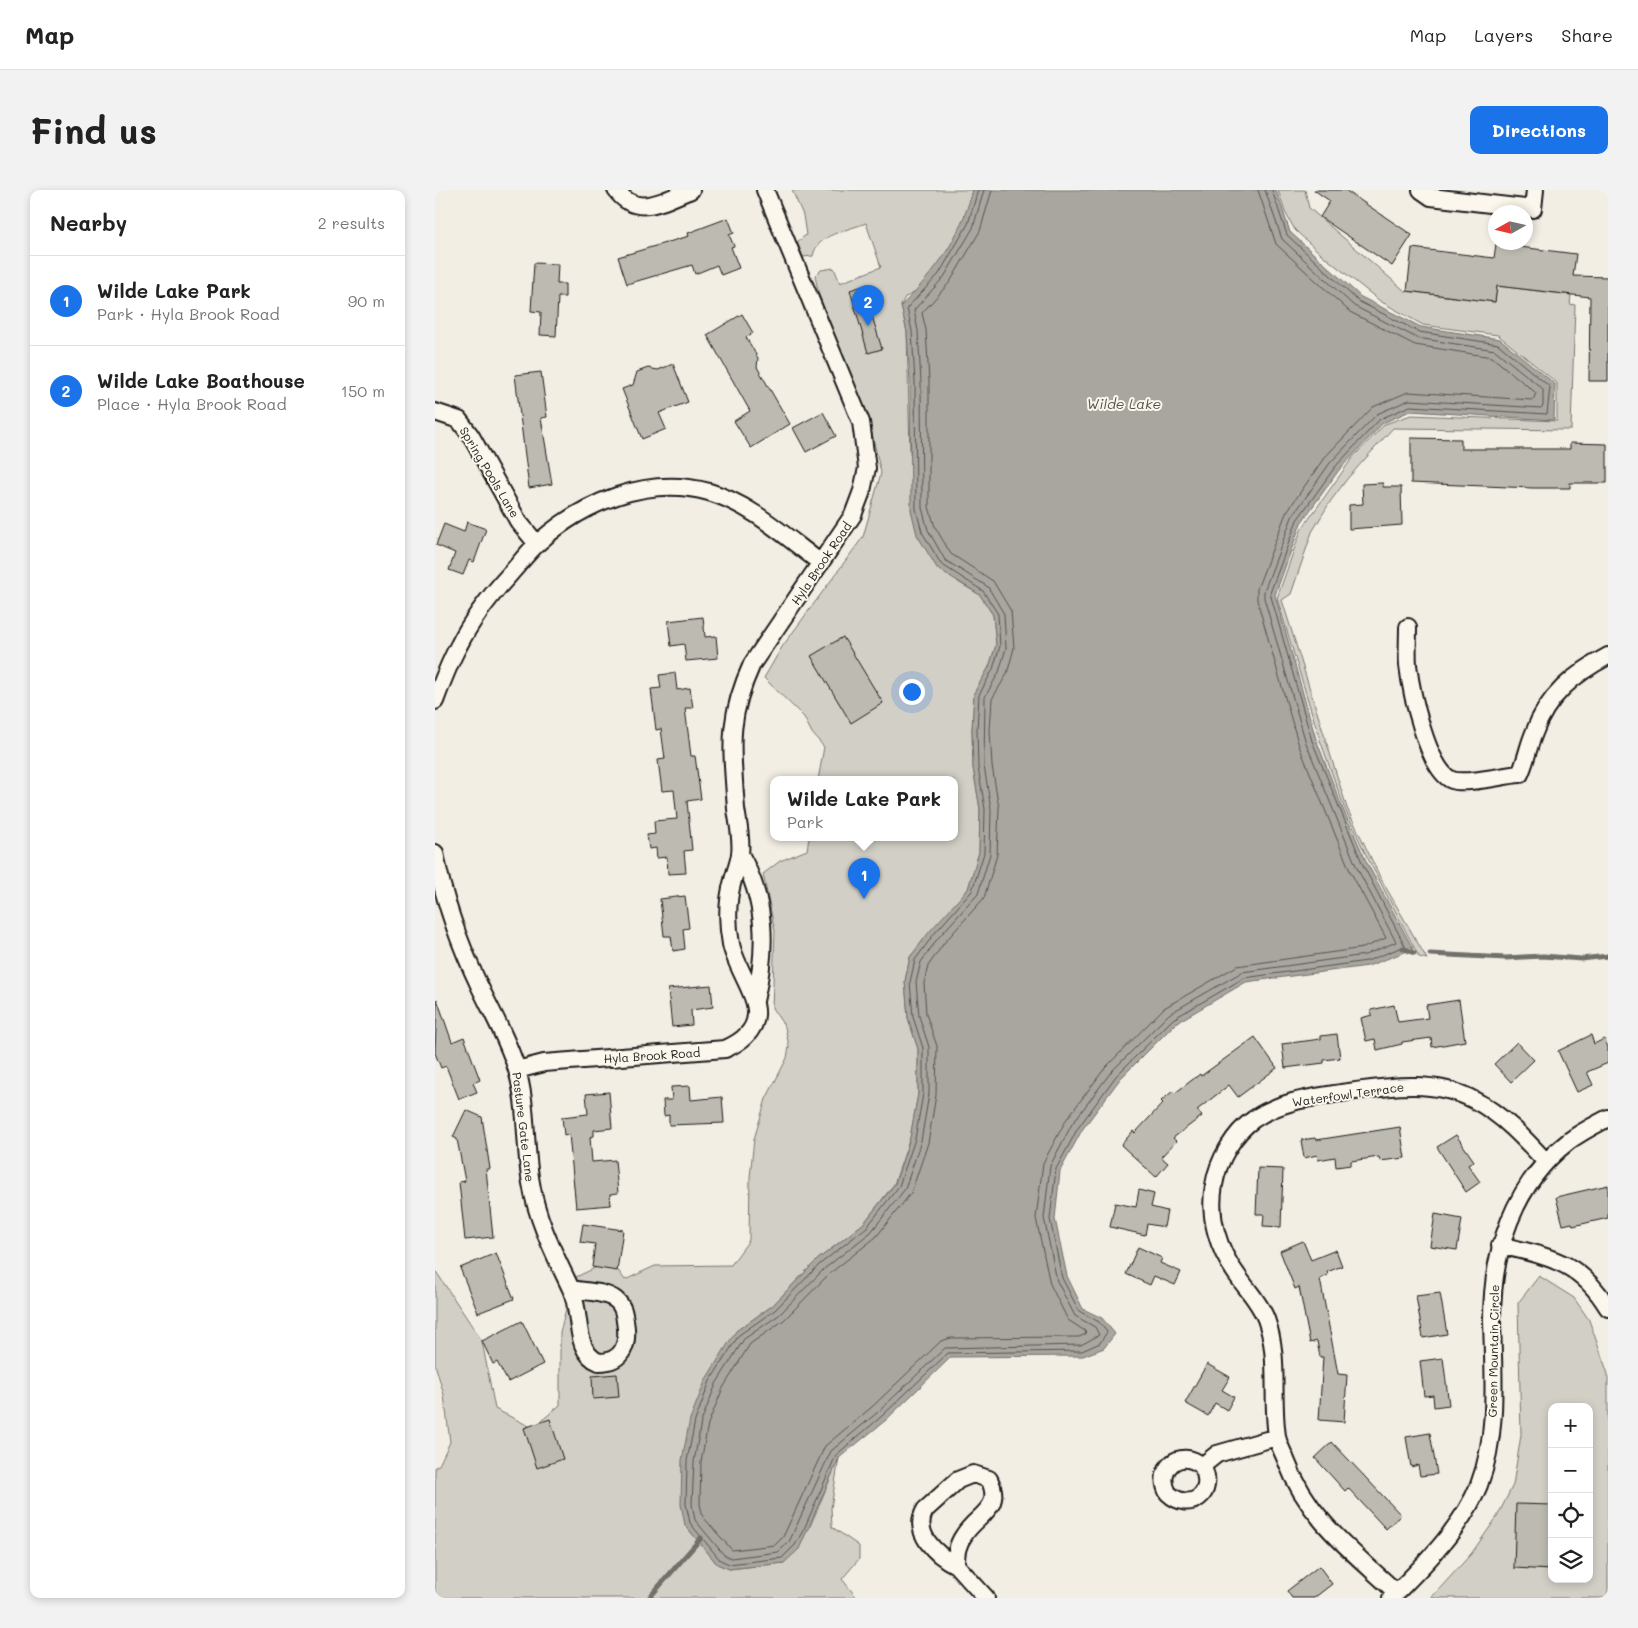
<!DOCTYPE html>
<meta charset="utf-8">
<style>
:root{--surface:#fff;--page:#f2f2f2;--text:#222;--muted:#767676;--line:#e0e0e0;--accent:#1a73e8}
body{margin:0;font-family:Mali,sans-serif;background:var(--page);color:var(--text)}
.controls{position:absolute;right:15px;bottom:15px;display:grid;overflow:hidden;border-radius:10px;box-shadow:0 2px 8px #0003}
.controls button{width:45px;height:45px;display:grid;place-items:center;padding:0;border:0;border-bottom:1px solid var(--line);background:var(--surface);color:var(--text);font:25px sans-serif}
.compass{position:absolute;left:1053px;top:15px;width:45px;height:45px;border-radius:50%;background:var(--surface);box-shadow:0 2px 8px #0003;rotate:262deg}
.you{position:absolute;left:476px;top:501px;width:18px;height:18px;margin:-12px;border:4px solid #fff;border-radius:50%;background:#1a73e8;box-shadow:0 0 0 8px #1a73e833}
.badge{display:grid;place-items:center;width:32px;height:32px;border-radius:50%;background:var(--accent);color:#fff;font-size:16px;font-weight:700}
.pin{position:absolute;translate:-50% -41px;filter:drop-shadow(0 1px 2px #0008)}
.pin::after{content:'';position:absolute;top:26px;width:18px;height:15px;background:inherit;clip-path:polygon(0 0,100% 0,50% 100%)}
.popup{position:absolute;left:335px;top:586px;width:188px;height:65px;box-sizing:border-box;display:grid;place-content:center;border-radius:10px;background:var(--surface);filter:drop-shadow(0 1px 4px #0005);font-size:16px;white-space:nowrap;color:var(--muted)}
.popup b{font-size:19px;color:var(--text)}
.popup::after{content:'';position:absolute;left:50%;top:100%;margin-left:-10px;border:10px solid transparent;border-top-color:var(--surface)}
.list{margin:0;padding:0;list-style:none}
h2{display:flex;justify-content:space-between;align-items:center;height:65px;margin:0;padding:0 20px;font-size:21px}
h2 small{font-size:16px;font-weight:400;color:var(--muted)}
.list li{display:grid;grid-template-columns:32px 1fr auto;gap:15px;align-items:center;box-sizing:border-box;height:90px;padding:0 20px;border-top:1px solid var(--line)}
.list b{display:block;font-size:19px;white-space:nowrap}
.list p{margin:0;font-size:16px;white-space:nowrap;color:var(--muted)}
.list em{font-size:16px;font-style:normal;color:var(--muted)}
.icon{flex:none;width:28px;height:28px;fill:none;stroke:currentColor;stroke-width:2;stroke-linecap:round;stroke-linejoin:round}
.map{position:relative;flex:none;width:1173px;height:1408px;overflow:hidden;border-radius:10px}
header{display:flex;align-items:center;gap:30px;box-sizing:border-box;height:70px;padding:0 25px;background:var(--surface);border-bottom:1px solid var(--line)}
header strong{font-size:24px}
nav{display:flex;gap:28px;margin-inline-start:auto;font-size:18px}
.intro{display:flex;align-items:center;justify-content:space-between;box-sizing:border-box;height:120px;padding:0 30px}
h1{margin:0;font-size:35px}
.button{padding:12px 22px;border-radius:10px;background:var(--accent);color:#fff;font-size:18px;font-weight:700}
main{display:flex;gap:30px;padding:0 30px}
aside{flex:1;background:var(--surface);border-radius:10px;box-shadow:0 2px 8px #0003}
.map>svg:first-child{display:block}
.green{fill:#d2cfc6;stroke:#777671;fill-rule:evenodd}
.water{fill:#a9a6a0;stroke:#716f6b}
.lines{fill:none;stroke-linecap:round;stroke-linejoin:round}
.shore{stroke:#545351;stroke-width:1}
.stream{stroke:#716f6b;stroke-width:5}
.building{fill:#bdbab1;stroke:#1c1c1c}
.minor-casing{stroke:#1c1c1c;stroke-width:20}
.minor{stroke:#fbf7ec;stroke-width:16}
.labels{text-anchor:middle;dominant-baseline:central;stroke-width:4;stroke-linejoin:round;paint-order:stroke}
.street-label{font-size:12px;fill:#1c1c1c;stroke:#fbf7ec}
.water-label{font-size:14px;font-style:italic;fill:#545351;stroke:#fbf7ec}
</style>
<header>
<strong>Map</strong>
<nav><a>Map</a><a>Layers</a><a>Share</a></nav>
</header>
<div class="intro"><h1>Find us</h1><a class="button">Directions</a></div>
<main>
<aside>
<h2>Nearby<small>2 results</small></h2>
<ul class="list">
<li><span class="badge">1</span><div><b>Wilde Lake Park</b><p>Park · Hyla Brook Road</p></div><em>90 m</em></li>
<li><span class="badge">2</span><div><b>Wilde Lake Boathouse</b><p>Place · Hyla Brook Road</p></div><em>150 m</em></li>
</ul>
</aside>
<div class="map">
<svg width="1173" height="1408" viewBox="0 0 1173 1408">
<rect width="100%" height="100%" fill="#f2eee4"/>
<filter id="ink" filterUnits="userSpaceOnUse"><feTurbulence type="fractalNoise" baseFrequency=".02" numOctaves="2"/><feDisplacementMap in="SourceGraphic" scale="10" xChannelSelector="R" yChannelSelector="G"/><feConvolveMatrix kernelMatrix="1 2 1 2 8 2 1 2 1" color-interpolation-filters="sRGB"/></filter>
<g filter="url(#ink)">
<!-- green -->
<path class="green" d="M 357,0 L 539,0 C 532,22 521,57 507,75 C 504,79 499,81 495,85 C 486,95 484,103 470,107 L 466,116 L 472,142 L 475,264 L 523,392 L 545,405 L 558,425 L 561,455 L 554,477 L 539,503 L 537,540 L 538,578 L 545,619 L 544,662 L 533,699 L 475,767 L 470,791 L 473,828 L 483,859 L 483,904 L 475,948 L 459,994 L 429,1033 L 382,1070 L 337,1116 L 301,1141 L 250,1335 L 282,1374 L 294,1379 L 349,1373 L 374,1339 L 404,1268 L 396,1318 L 397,1337 L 424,1356 L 424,1369 L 407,1389 L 422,1408 L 0,1408 L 0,1277 L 4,1275 L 15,1252 L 9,1205 L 0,1174 L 0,1080 L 47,1151 L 60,1219 L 98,1238 L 125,1215 L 125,1142 L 139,1088 L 164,1076 L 182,1079 L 190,1090 L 220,1076 L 296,1075 L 314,1050 L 315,987 L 319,949 L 331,909 L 352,868 L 354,856 L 350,837 L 337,818 L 340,741 L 328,684 L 345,671 L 372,660 L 374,648 L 519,648 L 519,590 L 383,590 L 389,557 L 377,543 L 369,527 L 329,488 L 347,457 L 428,347 L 446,283 L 436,239 L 384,105 L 380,86 L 386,80 L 399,78 L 405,93 L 446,77 L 431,33 C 411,41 382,44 378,66 L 368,67 L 362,52 L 371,45 L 368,25 Z
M 843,0 L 870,0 L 874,18 L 970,101 L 1060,112 L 1062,96 L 1136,105 L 1135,114 L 1140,115 L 1136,240 L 958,238 L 912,289 L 895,312 L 877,342 L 856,404 L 847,410 L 912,618 L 946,689 L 992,769 L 984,767 L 931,665 L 909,617 L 885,550 L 842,408 L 866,340 L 918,267 L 950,234 L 976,225 L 1122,231 L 1122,193 L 1063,145 L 988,135 L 945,111 L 886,64 L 860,40 L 850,22 Z
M 1104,1086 L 1139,1108 L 1154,1130 L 1173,1184 L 1173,1408 L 996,1408 L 1036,1364 L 1062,1327 L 1078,1295 L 1086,1245 L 1083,1113 ZM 1117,1217 L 1154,1217 L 1154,1389 L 1117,1389 Z"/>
<!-- water -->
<path class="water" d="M 538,0 L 841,0 L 855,42 L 926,107 L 986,137 L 1065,149 L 1120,194 L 1119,230 L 975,221 L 948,233 L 904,280 L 866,333 L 840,405 L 881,549 L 907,617 L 932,673 L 978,759 L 933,776 L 811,792 L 741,833 L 685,889 L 647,940 L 625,981 L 620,1029 L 632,1086 L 648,1119 L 667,1128 L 680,1144 L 669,1158 L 648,1166 L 516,1167 L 451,1230 L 404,1268 L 364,1359 L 349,1373 L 294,1379 L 282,1374 L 250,1335 L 246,1315 L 247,1270 L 255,1229 L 271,1189 L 301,1141 L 337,1116 L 382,1070 L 429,1033 L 460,994 L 475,948 L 483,904 L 483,859 L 473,828 L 470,791 L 475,767 L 495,741 L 533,699 L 544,662 L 545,619 L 538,578 L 537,540 L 539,503 L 554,477 L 561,455 L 558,425 L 545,405 L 502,378 L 482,345 L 476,320 L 475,192 L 472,142 L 466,116 C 503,78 523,52 538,0 Z"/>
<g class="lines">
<!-- shore -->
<path class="shore" d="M 543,0 L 533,34 L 504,84 L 472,118 L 477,141 L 480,192 L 481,319 L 487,342 L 506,374 L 548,401 L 563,424 L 565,456 L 558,479 L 544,505 L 542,540 L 543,577 L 550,619 L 549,663 L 537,701 L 499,744 L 480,770 L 475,792 L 478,827 L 488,858 L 488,904 L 480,949 L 464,996 L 432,1037 L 385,1074 L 340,1120 L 304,1145 L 275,1191 L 260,1231 L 252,1271 L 251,1314 L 255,1333 L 285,1370 L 294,1374 L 347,1368 L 360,1355 L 370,1337 L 401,1265 L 447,1226 L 513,1163 L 647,1161 L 665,1153 L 672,1142 L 664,1132 L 644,1121 L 627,1088 L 615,1029 L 621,979 L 643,938 L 681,886 L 738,829 L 809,788 L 932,771 L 970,756 L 928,675 L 877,551 L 835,403 L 862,330 L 900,277 L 945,229 L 975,216 L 1112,224 L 1115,197 L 1063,154 L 984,142 L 923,111 L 852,45 L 837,0
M 549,0 L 538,38 L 509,87 L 479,120 L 483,141 L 486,192 L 487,318 L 493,340 L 510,370 L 553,397 L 569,424 L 571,458 L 564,482 L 550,507 L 549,576 L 556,619 L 555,664 L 543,704 L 503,748 L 486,772 L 481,792 L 484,826 L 494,857 L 494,904 L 486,951 L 470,999 L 436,1042 L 389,1079 L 344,1125 L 309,1149 L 281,1194 L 266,1232 L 259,1272 L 257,1314 L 260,1330 L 289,1365 L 296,1368 L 343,1362 L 354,1352 L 396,1261 L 443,1222 L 510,1158 L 646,1155 L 664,1145 L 660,1137 L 640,1126 L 622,1091 L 609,1028 L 615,976 L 637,934 L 676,882 L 734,824 L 807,782 L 930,765 L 961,752 L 922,678 L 871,553 L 829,408 L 829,401 L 857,327 L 895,273 L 942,224 L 974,210 L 1106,218 L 1108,216 L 1108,199 L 1060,160 L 982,148 L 919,116 L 847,49 L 830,0
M 557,0 L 545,41 L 515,92 L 487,123 L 491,140 L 494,191 L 494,317 L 500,337 L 516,364 L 558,391 L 576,421 L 579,458 L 572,484 L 557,509 L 555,540 L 557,576 L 564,618 L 562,665 L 549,708 L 509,753 L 493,776 L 489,793 L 491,824 L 502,856 L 501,905 L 493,953 L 476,1003 L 441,1047 L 394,1084 L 349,1130 L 315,1154 L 288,1198 L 273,1234 L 266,1272 L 265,1314 L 268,1327 L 297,1360 L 340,1355 L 348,1347 L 390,1256 L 438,1216 L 506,1151 L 516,1148 L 644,1147 L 651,1144 L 650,1141 L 633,1130 L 615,1094 L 601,1028 L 608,973 L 631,930 L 670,878 L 729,818 L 802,776 L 928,758 L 951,748 L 915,681 L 864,556 L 822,410 L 822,399 L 851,323 L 889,268 L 938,217 L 973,202 L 1098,210 L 1101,203 L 1057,167 L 980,155 L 915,122 L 841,54 L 823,0"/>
<!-- stream -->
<path class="stream" d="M 968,758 L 979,763
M 995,764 L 1071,768 L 1108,766 L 1146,769 L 1173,766
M 214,1408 L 266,1348"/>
</g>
<!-- building -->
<path class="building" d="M 879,0 L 910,0 L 977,45 L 957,76 L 885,27 L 895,11 Z
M 293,28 L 299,43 L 294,45 L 299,56 L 296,57 L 304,78 L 286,85 L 282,75 L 260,84 L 257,75 L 192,94 L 183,67 L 254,46 L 253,43 Z
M 1061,54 L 1141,64 L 1138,86 L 1173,87 L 1173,191 L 1154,191 L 1155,107 L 1062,96 L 1060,112 L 972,101 L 977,58 L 1059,68 Z
M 99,73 L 123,74 L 122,94 L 130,94 L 130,107 L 123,107 L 121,146 L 105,145 L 106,122 L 96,121 Z
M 428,96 L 447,159 L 433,163 L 415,100 Z
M 307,124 L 318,143 L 311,147 L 323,168 L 322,177 L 355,234 L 316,258 L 299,231 L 315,221 L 272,145 Z
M 238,174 L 253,212 L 224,223 L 231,239 L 207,249 L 187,199 L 198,195 L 202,182 L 213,178 L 223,180 Z
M 106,182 L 112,227 L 106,228 L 117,294 L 94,298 L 80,185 Z
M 388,222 L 401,246 L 371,262 L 358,238 Z
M 976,248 L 1026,249 L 1026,259 L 1135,259 L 1135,253 L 1172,254 L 1172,293 L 1135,293 L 1135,298 L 1098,298 L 976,293 Z
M 948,293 L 948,297 L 966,297 L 967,335 L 914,339 L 914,315 L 928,314 L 927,294 Z
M 32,332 L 51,339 L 39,372 L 34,370 L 28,385 L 14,380 L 20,363 L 1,355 L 9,334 L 29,342 Z
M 268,427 L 270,447 L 281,446 L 283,468 L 251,471 L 249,454 L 236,456 L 233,431 Z
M 408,447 L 448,513 L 416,533 L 376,466 Z
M 240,483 L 242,500 L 255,498 L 258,518 L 250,518 L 256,566 L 260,566 L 266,609 L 252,611 L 257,660 L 249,661 L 251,683 L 233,684 L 232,667 L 222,668 L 221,658 L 214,659 L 212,645 L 220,644 L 219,631 L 242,629 L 239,600 L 227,601 L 223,570 L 230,569 L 226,539 L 221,540 L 216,499 L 226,498 L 224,485 Z
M 250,706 L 254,738 L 248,739 L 250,759 L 238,761 L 236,746 L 229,746 L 225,709 Z
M 276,795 L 278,817 L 256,820 L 257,835 L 237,837 L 233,799 Z
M 2,809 L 17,852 L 29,847 L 45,890 L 38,893 L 42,902 L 24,909 L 11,876 L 6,878 L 0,863 Z
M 1024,810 L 1030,851 L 997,857 L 996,848 L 967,852 L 967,854 L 942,860 L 940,849 L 931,851 L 926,828 L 937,825 L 936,820 L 959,815 L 963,832 L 993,828 L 991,815 Z
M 902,844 L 905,868 L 889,870 L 889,873 L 850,878 L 847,854 L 886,849 L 886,846 Z
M 1156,845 L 1159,854 L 1169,849 L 1173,857 L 1173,873 L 1152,882 L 1158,895 L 1142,902 L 1123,861 Z
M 820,847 L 842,878 L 803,907 L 794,895 L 762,920 L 767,926 L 738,948 L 741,951 L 726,967 L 733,973 L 721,987 L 686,955 L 698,941 L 700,943 L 728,913 L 726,911 L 738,901 L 740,903 L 765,884 L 766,886 Z
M 1082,852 L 1099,870 L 1076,892 L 1059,874 Z
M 255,896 L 256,910 L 287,907 L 289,933 L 234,935 L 234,925 L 229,926 L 228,910 L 237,910 L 236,897 Z
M 174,902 L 177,938 L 159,940 L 159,946 L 155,947 L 157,972 L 180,970 L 183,1003 L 175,1004 L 176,1015 L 141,1018 L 134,944 L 129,945 L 127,927 L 153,924 L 151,904 Z
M 31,920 L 47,927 L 55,979 L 51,979 L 58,1047 L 30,1050 L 24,992 L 30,991 L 22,949 L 18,947 Z
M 965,937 L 970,968 L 945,971 L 944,967 L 916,971 L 916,975 L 901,977 L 900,967 L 883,970 L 882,965 L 869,968 L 866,950 L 880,948 L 881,950 Z
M 1021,945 L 1039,971 L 1033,975 L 1045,992 L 1031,1002 L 1002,957 Z
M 823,978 L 848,979 L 846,1037 L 828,1036 L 829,1024 L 821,1024 Z
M 1173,995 L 1173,1028 L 1138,1036 L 1137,1033 L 1128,1035 L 1121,1007 Z
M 704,1000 L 719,1004 L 716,1017 L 732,1021 L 729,1037 L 712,1034 L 710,1045 L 675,1037 L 680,1013 L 701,1017 Z
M 1000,1024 L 1027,1029 L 1022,1060 L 995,1056 Z
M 148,1034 L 188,1040 L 182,1081 L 157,1077 L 160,1054 L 145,1052 Z
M 868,1051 L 876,1070 L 901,1060 L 907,1076 L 892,1082 L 893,1085 L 885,1089 L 903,1184 L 912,1185 L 909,1232 L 884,1230 L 888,1167 L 885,1167 L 882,1151 L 875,1153 L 864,1097 L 860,1099 L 845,1061 Z
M 703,1057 L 727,1068 L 725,1073 L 746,1082 L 740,1095 L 719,1086 L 715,1095 L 691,1084 Z
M 61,1063 L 79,1109 L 43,1123 L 25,1078 Z
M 1005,1103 L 1012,1144 L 988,1148 L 981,1106 Z
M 87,1131 L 108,1174 L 73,1192 L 62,1172 L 58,1174 L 47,1151 Z
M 1008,1168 L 1014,1215 L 999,1217 L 998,1205 L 989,1206 L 985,1171 Z
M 772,1174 L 795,1187 L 787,1200 L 799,1207 L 792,1220 L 780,1213 L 773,1226 L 750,1213 Z
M 182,1184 L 184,1207 L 158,1209 L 157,1186 Z
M 115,1229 L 128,1269 L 102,1278 L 89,1238 Z
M 995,1243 L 1002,1284 L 985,1286 L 983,1275 L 976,1277 L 971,1247 Z
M 897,1252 L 966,1325 L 951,1339 L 913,1298 L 910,1301 L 880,1268 Z
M 1081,1314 L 1117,1315 L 1117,1380 L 1079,1378 Z
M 884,1376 L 897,1394 L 879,1408 L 857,1408 L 852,1401 Z"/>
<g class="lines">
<defs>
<path id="minor" d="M 181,0 C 202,29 229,10 256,0
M 986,0 L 996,7 L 1098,19 L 1100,0
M 0,222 L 24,230 L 36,246 L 83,331 L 102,354
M 973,437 C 973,450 972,463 973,475 C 976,501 993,581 1017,590 C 1030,595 1069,585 1085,584 C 1091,571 1093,557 1099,543 C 1112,506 1139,484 1173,466
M 0,511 C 7,492 14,473 24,455 C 37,429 55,406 75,384 C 84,374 93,362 103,353 C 148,312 213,285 274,302 C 316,314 352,348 386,373
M 0,663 C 8,708 24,753 44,795 C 57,823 72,848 81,877 C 93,914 89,955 96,993 C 102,1031 120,1065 136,1099 C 147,1122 138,1162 164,1172 C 189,1172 194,1153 190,1131 C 189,1123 188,1116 181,1110 C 170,1101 150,1102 136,1099
M 305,664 C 332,711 332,759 320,811
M 82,880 L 109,873 L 290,859 C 304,853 320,842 321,825 C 323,806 300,776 296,754 C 292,733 292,711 298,690 C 300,682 304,673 305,664 C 307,650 303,633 301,619 C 297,559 291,531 317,474 L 418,325 L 427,301 L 432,278 L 426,232 L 330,0
M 1065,1055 C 1114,1067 1145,1071 1173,1118
M 767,1276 C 782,1303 755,1324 733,1303 C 720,1279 745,1257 767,1276 L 782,1264 L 842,1247
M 538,1284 L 554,1289 C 569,1319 542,1324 529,1345 C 522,1355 521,1363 521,1375 C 501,1365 477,1343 490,1320 L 523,1290 Z
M 521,1375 L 551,1408
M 961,1402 C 917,1361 873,1329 851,1270 C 848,1262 843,1254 842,1246 C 836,1206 845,1167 831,1129 C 824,1111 812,1100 802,1085 C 783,1059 773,1027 779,995 C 783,970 799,943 819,929 C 846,911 875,908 906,903 C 950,897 998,888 1039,910 C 1068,925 1090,949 1111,972
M 956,1408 C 988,1376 1027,1338 1044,1295 C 1064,1242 1058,1184 1057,1129 C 1057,1062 1078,994 1134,951 C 1146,942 1160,935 1173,928"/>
</defs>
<!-- minor casing -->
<use href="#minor" class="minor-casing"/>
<!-- minor -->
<use href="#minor" class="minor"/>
</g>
</g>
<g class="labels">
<!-- street labels -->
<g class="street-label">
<text transform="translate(55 282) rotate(59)">Spring Pools Lane</text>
<text transform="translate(386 373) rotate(-56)">Hyla Brook Road</text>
<text transform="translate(217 865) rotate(-4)">Hyla Brook Road</text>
<text transform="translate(913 904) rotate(-8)">Waterfowl Terrace</text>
<text transform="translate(89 937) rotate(83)">Pasture Gate Lane</text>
<text transform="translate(1058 1161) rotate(-89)">Green Mountain Circle</text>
</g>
<!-- water labels -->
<g class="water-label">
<text x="689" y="213">Wilde Lake</text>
</g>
</g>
</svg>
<div class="controls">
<button>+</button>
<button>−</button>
<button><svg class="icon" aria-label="locate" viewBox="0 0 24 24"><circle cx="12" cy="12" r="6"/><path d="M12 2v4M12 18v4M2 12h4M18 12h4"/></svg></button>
<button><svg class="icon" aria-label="layers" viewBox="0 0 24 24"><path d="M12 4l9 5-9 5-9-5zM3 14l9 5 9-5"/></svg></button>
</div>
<svg class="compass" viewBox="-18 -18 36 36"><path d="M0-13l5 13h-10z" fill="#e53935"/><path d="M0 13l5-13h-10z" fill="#767676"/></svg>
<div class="you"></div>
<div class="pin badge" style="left:429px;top:709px">1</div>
<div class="popup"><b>Wilde Lake Park</b>Park</div>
<div class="pin badge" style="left:433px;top:136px">2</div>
</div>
</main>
